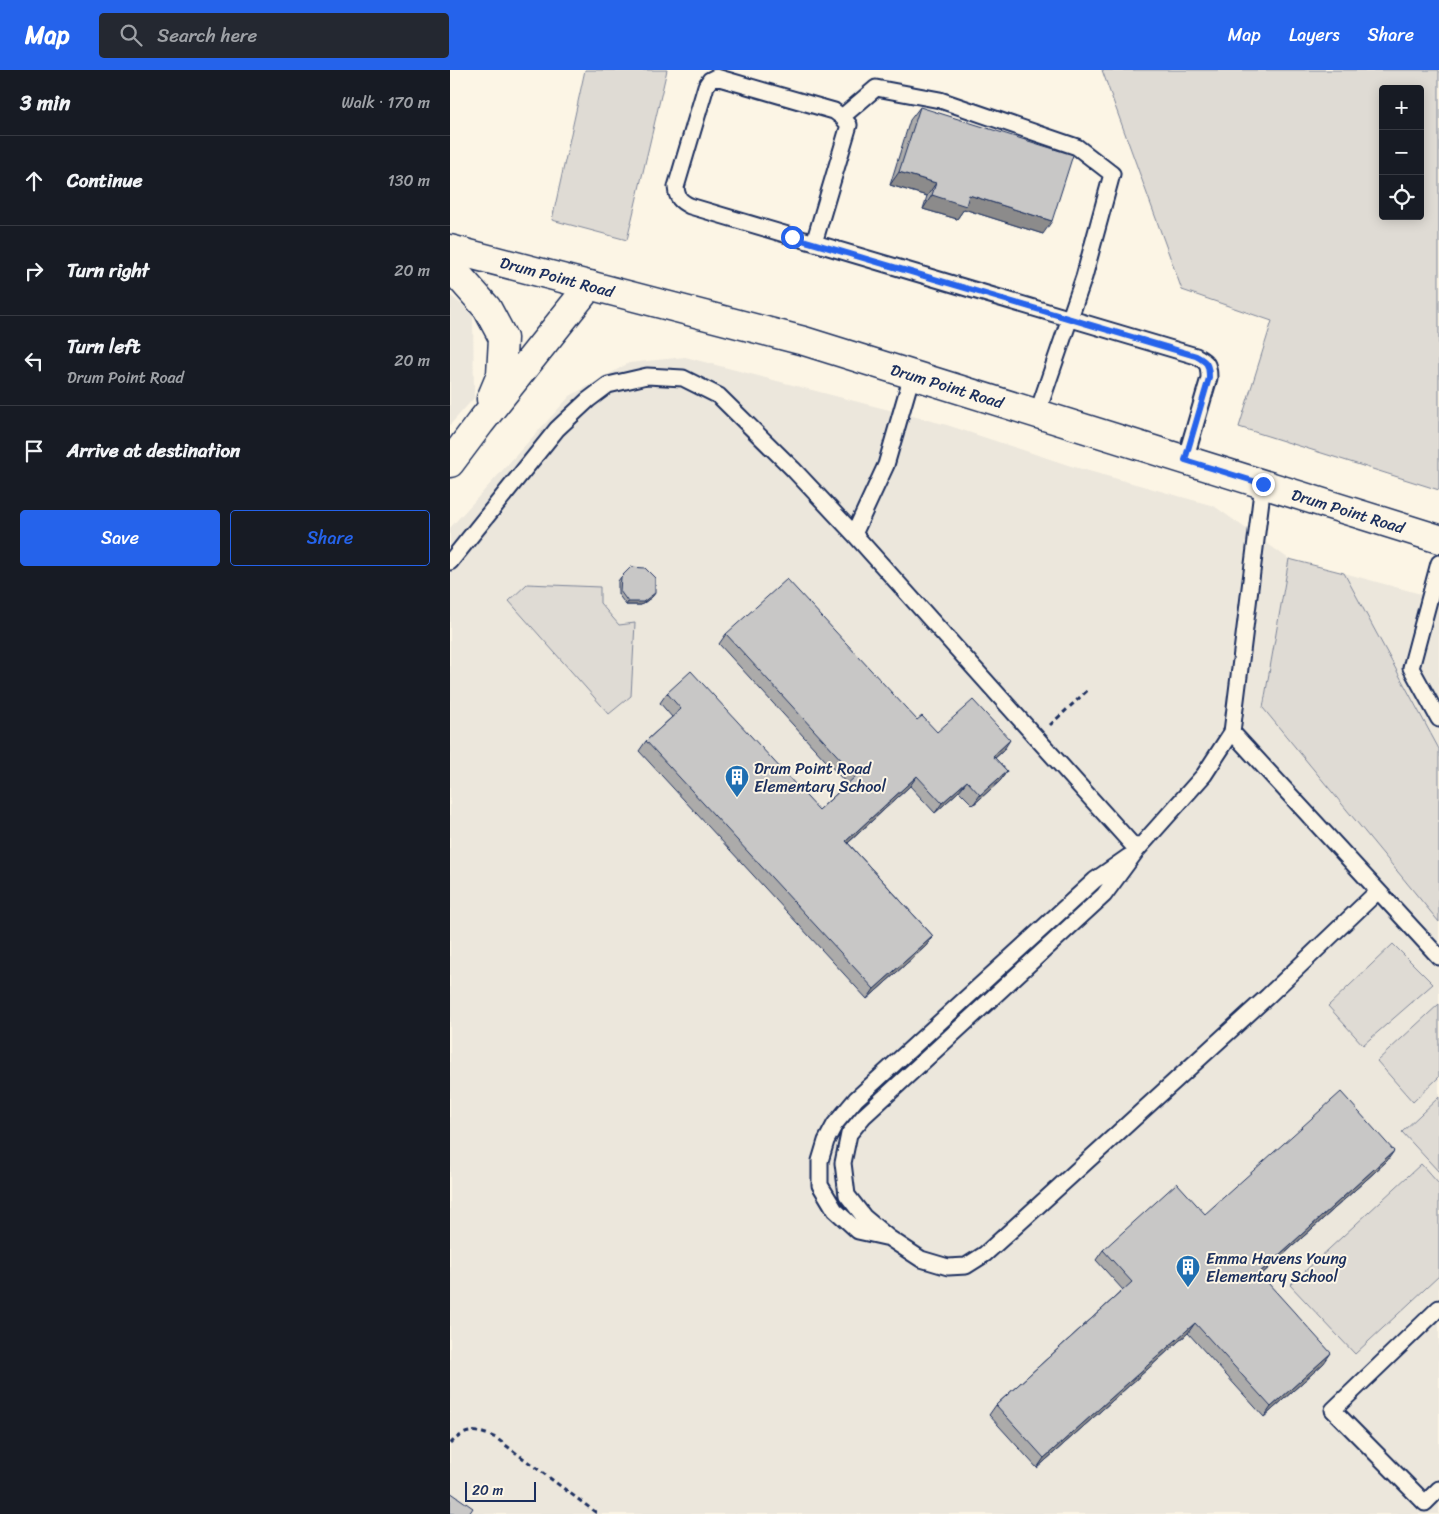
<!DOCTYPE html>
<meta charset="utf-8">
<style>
:root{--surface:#171b24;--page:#242831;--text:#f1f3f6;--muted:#9ea1a6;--line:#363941;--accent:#2563eb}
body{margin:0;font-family:Sriracha,sans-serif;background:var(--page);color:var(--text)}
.controls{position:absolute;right:15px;top:15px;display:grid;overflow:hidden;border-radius:5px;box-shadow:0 2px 12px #0003}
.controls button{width:45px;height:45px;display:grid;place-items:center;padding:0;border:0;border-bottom:1px solid var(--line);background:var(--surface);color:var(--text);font:25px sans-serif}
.scale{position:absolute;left:15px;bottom:12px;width:71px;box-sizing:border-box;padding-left:5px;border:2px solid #1b2f5e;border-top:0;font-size:14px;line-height:18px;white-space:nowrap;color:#1b2f5e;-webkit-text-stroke:4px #fcf5e5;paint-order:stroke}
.stop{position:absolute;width:15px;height:15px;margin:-11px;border:4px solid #2563eb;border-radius:50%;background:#fff}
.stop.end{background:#2563eb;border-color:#fff;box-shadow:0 1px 5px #0008}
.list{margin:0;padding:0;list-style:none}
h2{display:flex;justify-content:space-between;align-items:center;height:65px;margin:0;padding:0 20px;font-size:21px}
h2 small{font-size:16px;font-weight:400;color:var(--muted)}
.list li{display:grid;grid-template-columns:32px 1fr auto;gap:15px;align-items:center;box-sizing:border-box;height:90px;padding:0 20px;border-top:1px solid var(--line)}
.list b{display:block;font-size:19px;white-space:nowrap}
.list p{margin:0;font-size:16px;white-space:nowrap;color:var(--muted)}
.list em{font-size:16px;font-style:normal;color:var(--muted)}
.actions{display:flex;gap:10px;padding:15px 20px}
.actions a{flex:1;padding:11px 0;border:1px solid var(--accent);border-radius:5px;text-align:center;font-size:18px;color:var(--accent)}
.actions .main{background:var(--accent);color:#fff}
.icon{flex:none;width:28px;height:28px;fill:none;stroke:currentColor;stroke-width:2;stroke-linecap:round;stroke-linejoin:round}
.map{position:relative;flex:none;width:989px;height:1444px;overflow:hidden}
header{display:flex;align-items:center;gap:30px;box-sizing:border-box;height:70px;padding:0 25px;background:var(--accent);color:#fff}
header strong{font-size:24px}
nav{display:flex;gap:28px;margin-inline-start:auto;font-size:18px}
.search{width:350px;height:45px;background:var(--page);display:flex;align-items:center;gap:12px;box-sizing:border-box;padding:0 18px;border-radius:5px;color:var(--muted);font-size:19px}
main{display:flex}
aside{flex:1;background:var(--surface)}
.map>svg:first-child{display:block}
.built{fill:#ece7dc}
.green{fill:#dfdbd4;stroke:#7d8599;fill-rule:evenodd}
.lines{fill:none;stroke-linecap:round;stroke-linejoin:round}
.lane-casing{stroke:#1b2f5e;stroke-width:19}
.secondary-casing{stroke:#1b2f5e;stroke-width:31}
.primary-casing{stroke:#1b2f5e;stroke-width:31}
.path{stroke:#1b2f5e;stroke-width:3;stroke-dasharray:5 4;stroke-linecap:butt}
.lane{stroke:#fcf5e5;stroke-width:15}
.secondary{stroke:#fcf5e5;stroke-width:28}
.primary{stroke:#fcf5e5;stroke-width:28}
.wall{fill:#acabaa;stroke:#1b2f5e}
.shaded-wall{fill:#8c8b8b;stroke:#1b2f5e}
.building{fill:#c8c7c6;stroke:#1b2f5e}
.route{stroke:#2563eb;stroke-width:6}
.labels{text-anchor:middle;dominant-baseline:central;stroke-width:4;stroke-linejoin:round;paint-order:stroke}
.street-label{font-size:16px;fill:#1b2f5e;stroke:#fcf5e5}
.poi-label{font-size:16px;fill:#1b2f5e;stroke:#fcf5e5;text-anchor:start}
</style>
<header>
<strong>Map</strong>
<div class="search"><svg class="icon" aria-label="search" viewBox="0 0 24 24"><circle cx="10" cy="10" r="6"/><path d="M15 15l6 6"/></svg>Search here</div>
<nav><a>Map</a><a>Layers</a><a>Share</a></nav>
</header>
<main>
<aside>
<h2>3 min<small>Walk · 170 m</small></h2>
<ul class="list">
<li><svg class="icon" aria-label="ahead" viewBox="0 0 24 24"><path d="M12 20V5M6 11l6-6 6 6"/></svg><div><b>Continue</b></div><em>130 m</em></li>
<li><svg class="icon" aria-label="right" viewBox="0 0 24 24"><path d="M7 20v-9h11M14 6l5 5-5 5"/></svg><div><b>Turn right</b></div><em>20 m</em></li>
<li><svg class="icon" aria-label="left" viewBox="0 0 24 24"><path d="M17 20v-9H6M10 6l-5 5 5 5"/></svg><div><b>Turn left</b><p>Drum Point Road</p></div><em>20 m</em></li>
<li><svg class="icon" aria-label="arrive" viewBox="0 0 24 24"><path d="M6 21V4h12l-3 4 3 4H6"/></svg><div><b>Arrive at destination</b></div></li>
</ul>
<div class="actions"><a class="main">Save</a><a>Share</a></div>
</aside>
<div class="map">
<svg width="989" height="1444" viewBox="0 0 989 1444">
<rect width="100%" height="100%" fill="#fcf5e5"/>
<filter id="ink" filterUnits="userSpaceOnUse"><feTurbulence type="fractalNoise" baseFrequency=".02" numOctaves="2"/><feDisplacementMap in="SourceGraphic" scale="10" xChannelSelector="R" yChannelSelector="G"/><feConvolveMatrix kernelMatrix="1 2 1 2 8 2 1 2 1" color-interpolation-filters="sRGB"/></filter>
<g filter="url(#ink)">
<!-- built -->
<path class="built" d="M 0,225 L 23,244 L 24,328 L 0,355 Z
M 235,287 L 497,355 L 621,396 L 764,436 L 839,489 L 813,638 L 989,852 L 989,1444 L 0,1444 L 0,458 L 120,326 L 179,293 Z
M 894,503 L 989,529 L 989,679 Z"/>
<!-- green -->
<path class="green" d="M 135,0 L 217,0 L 177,170 L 102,150 Z
M 652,0 L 989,0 L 989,420 L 789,357 L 822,251 L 732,220 ZM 933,19 L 970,19 L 970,146 L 933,146 Z
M 839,489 L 894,503 L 989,679 L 989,852 L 813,638 Z
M 77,514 L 150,517 L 150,533 L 169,555 L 185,553 L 181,626 L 159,644 L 59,531 Z
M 943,874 L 983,914 L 913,975 L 878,936 Z
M 989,934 L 989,1007 L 963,1032 L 927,991 Z
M 989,1027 L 989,1102 L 952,1062 Z
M 971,1094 L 989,1114 L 989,1206 L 905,1284 L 840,1215 Z"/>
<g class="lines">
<defs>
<path id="lane" d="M 392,47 L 426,18 L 490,30 L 627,77 L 662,104 L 634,207 L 587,344
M 364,173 L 399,55 L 392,47 L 384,41 L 266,7 L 260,10 L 256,16 L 226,117 C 227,128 230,131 240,136 L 746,286 C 757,292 759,294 759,308 L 735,390
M 462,305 L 436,395 L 404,464 L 687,780
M 813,414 L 782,662 L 989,887
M 0,492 L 107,359 L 138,330 L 158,315 L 197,306 L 233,308 L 269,326 L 343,399 L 404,464
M 989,493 L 961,598 L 989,649
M 782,662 L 754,705 L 687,780 L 654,825 L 414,1046 L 399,1064 L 393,1093 L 397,1125 L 414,1147 L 439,1168 L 471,1189 L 498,1197 L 516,1196 L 535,1184 L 600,1125 L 818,926 L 928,821
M 435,1167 L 408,1161 L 385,1140 L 370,1115 L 370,1091 L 376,1071 L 385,1054 L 406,1029 L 645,810 L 678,787
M 989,1238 L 883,1340 L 975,1433 L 989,1419"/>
<path id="secondary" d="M 0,179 L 354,271 L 989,469"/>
<path id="primary" d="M 0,200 L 7,204 L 37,238 L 53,268 L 51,305 L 41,329
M 0,393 L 30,353 L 140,215"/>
</defs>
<!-- lane casing -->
<use href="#lane" class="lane-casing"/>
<!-- secondary casing -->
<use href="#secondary" class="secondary-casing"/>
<!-- primary casing -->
<use href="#primary" class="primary-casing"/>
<!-- path -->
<path class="path" d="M 600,655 L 639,619
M 0,1374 C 16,1358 26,1359 46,1368 L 148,1444"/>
<!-- lane -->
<use href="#lane" class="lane"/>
<!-- secondary -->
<use href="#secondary" class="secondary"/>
<!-- primary -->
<use href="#primary" class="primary"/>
</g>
<!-- wall -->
<path class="wall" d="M 470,37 L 593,164 L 514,139 L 507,149 L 473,139 L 477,126 L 440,115 L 460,50 Z
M 171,507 L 205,523 L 202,527 L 191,535 L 176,535 L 168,524 L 168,511 Z
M 276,564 L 467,650 L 487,662 L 553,681 L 545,688 L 557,701 L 550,711 L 523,735 L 509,721 L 485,743 L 460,716 L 398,773 L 483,866 L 476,876 L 417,929 L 189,681 L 196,671 L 222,647 L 210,633 L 217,623 L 369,740 L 397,714 L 269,574 Z
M 937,1091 L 811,1205 L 874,1293 L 814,1347 L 738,1263 L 587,1398 L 539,1345 L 546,1335 L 673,1220 L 646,1190 L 653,1180 L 755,1144 Z"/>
<!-- shaded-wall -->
<path class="shaded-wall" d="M 449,102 L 486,113 L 477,126 L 440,115 Z
M 482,125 L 519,125 L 602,151 L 593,164 L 514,139 L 507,149 L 473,139 Z
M 205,523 L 202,527 L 191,535 L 176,535 L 178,532 Z
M 560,670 L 553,681 L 536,696 L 543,686 Z
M 557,701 L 550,711 L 523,735 L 530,725 Z
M 467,706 L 460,716 L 389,781 L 396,771 Z
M 517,711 L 509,721 L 485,743 L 492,733 Z
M 483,866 L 476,876 L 417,929 L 424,919 Z
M 944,1081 L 937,1091 L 802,1213 L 809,1203 Z
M 745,1253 L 738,1263 L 587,1398 L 594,1388 Z
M 881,1283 L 874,1293 L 814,1347 L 821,1337 Z"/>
<!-- building -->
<path class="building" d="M 470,37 L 623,85 L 602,151 L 519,125 L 516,136 L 482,125 L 486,113 L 449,102 Z
M 181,497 L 195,498 L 205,508 L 205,523 L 193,532 L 178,532 L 170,521 L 171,507 Z
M 337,509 L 467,650 L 472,646 L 487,662 L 523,630 L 560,670 L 543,686 L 557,701 L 530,725 L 517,711 L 492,733 L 467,706 L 396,771 L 483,866 L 424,919 L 196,671 L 231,639 L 217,623 L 241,601 L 369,740 L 406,706 L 276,564 Z
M 891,1022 L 944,1081 L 809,1203 L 881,1283 L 821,1337 L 745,1253 L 594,1388 L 546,1335 L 682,1212 L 653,1180 L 727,1113 L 755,1144 Z
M 0,1422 L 23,1438 L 19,1444 L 0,1444 Z"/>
</g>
<g class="lines" filter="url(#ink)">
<!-- route -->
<path class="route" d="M 342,167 L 746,286 C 757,292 759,294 759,308 L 735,390 L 813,414"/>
</g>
<!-- icons -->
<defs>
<symbol id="building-pin" viewBox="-11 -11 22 30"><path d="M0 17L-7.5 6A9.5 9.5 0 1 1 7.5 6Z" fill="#1f6fb2" stroke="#fcf5e5"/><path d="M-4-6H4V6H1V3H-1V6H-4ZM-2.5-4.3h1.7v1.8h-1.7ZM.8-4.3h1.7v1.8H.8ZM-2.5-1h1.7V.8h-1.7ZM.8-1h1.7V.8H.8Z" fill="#fff"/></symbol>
</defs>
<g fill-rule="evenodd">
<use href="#building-pin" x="273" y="693" width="28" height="38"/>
<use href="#building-pin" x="724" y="1183" width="28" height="38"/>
</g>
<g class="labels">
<!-- street labels -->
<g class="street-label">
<text transform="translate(107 207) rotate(15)">Drum Point Road</text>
<text transform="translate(497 316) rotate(17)">Drum Point Road</text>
<text transform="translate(898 441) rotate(17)">Drum Point Road</text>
</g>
<!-- poi labels -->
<g class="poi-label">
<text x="304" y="698">Drum Point Road<tspan x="304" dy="18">Elementary School</tspan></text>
<text x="756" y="1188">Emma Havens Young<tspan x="756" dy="18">Elementary School</tspan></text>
</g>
</g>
</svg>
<div class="controls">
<button>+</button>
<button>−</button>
<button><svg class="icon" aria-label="locate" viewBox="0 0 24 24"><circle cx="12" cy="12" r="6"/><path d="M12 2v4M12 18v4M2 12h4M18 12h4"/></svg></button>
</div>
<div class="scale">20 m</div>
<div class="stop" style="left:342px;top:167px"></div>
<div class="stop end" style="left:813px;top:414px"></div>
</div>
</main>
